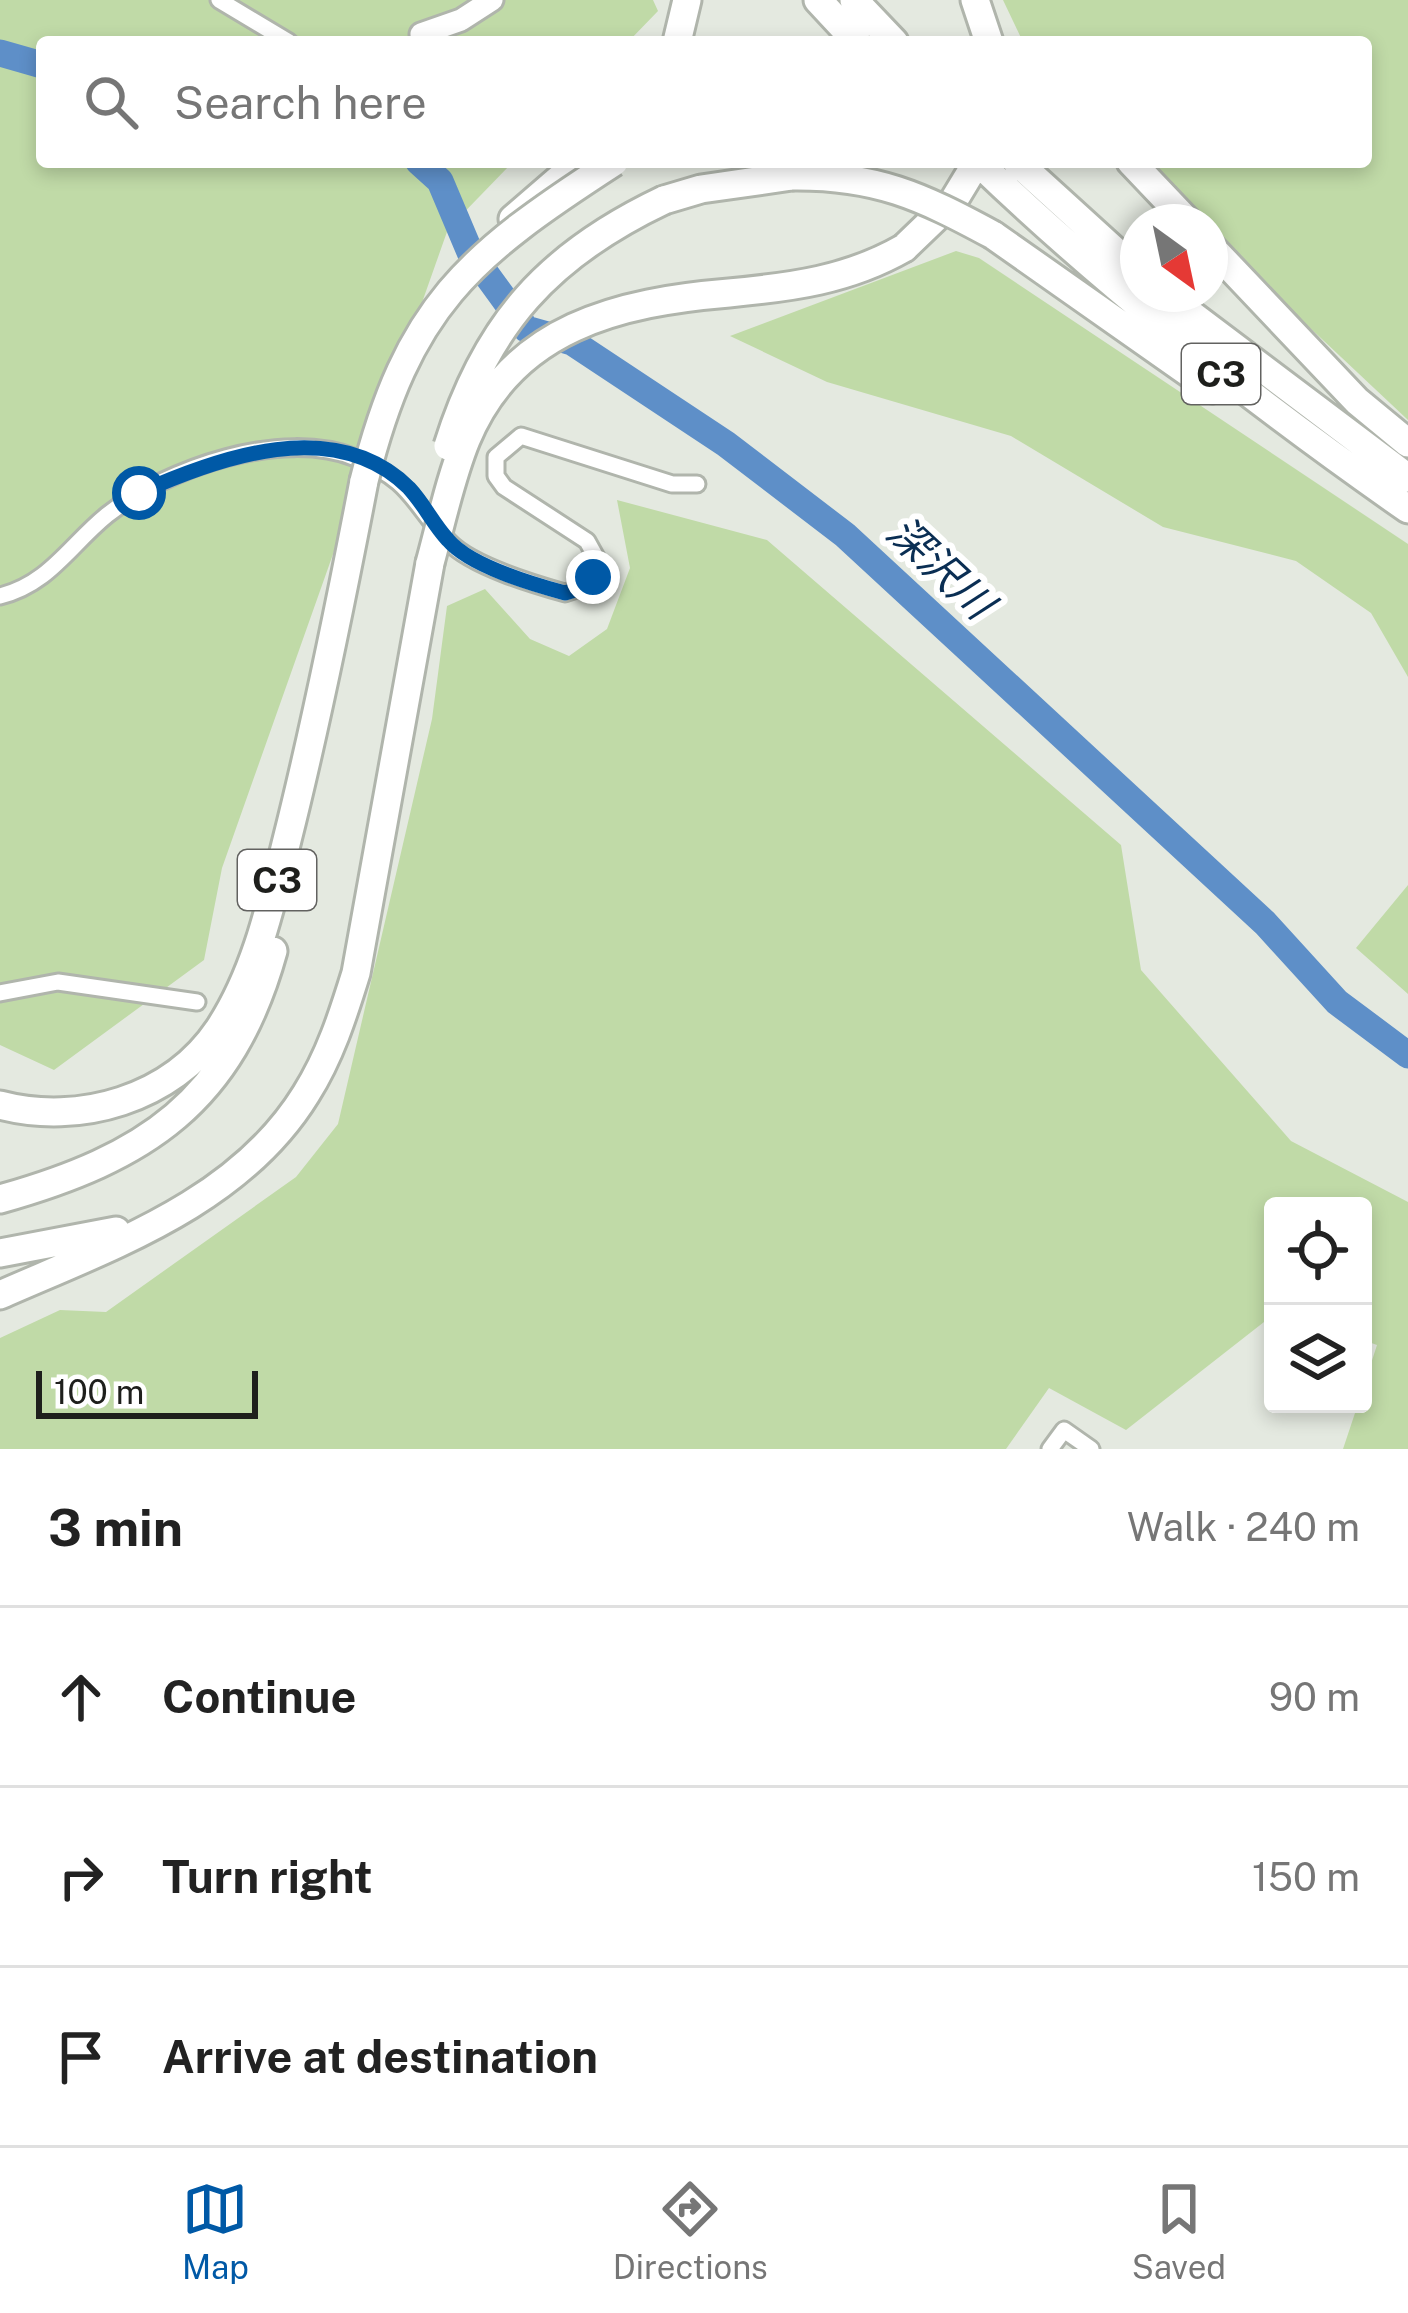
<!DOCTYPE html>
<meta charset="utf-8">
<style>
:root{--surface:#fff;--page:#f2f2f2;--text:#222;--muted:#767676;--line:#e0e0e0;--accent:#0059a6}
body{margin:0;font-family:"Public Sans","Noto Sans JP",sans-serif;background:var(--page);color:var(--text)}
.controls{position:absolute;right:36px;bottom:36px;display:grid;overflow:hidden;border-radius:12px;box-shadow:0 6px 18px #0003}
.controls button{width:108px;height:108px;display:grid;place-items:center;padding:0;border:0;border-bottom:3px solid var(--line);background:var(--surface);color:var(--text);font:60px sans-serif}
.compass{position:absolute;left:1120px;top:204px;width:108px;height:108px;border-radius:50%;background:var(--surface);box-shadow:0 6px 18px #0003;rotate:147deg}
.scale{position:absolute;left:36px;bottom:30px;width:222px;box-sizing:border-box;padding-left:12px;border:6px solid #1e1f1c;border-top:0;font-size:33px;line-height:42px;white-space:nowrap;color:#1e1f1c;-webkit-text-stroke:9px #fff;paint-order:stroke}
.stop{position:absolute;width:36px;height:36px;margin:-27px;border:9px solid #0059a6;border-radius:50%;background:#fff}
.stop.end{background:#0059a6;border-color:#fff;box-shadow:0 3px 12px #0008}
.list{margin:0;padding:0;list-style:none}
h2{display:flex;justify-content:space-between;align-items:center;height:156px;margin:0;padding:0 48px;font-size:51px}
h2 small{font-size:39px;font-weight:400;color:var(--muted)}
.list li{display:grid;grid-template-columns:78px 1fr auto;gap:36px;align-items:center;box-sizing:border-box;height:180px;padding:0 48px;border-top:3px solid var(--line)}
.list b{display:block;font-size:45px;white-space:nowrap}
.list em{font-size:39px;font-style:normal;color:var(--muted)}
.icon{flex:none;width:66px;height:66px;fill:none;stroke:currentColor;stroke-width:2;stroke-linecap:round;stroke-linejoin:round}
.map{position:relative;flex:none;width:1408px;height:1449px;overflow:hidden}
.search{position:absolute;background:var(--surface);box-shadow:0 6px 18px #0003;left:36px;right:36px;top:36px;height:132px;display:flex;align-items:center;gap:30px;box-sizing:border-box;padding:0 42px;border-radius:12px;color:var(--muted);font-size:45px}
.sheet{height:696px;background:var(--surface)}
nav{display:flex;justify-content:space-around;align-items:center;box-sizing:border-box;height:168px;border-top:3px solid var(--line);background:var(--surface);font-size:33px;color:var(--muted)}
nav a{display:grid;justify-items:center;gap:6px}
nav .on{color:var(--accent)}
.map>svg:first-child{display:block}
.green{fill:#c0daa7}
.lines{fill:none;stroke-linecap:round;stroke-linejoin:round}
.river{stroke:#5e8fc8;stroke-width:27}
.street-casing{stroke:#b0b5ac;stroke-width:21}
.secondary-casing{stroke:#b0b5ac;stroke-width:27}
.highway-casing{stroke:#b0b5ac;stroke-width:33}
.street{stroke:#fff;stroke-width:15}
.secondary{stroke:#fff;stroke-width:21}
.highway{stroke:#fff;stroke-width:27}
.highway-bridge-casing{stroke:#b0b5ac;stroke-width:33;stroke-linecap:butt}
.highway-bridge{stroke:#fff;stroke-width:27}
.route{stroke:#0059a6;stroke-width:15}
.labels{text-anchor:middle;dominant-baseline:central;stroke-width:12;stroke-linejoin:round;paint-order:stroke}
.shield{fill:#fff;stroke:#626260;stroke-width:3}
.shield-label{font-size:36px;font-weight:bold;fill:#1e1f1c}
.water-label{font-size:42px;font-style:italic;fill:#0a2e53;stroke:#fff}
</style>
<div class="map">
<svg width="1408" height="1449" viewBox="0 0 1408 1449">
<rect width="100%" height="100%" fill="#e4e9e0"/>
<!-- green -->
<path class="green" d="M 0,0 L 653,0 L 658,11 L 628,42 L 42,42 L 42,162 L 513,162 L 448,229 L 222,868 L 204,960 L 54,1070 L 0,1045 Z
M 1003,0 L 1408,0 L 1408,420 L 1210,234 L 1210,222 L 1197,222 L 1133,162 L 1366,162 L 1366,42 L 1023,42 Z
M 956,251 L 979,258 L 1408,544 L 1408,677 L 1371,613 L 1296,561 L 1163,527 L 1011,436 L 827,382 L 730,336 Z
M 617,500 L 767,540 L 1121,845 L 1141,970 L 1291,1141 L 1408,1202 L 1408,1449 L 1343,1449 L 1358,1404 L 1363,1404 L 1363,1388 L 1377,1345 L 1363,1340 L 1363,1206 L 1273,1206 L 1273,1315 L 1126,1430 L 1049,1388 L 1006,1449 L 0,1449 L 0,1338 L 60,1310 L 106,1312 L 296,1177 L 338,1124 L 432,719 L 447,606 L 485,589 L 530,639 L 569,656 L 607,629 L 630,568 Z
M 1408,885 L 1408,994 L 1356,948 Z"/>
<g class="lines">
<!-- river -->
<path class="river" d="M 0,53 L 42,65
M 419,162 L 440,181 L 470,252 L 526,329 L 572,342 L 726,444 L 845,535 L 1265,923 L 1337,1002 L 1408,1055"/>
<defs>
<path id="street" d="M 219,0 L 289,42
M 0,596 C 49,584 70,545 107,515 C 167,468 282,428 356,458 C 413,481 412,503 449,542 C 472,566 533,584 565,593 C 586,587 593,580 597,559 L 587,541 L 504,487 L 496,476 L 496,457 L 521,436 L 672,484 L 697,484
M 0,993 L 58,982 L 197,1002
M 1050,1449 L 1064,1430 L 1091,1449"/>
<path id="secondary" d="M 421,34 L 461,20 L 492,0"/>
<path id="highway" d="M 818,0 L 857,42
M 854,0 L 894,42
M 975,0 L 989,42
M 677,42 L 687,0
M 978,162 C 1111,290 1256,403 1408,509
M 1017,162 L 1138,272
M 1131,162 L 1188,222
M 664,200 L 701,189 L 792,176
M 513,219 L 579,162
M 993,235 L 1212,389
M 1210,246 L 1357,401 L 1408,443
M 904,248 L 954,200 L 977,162
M 1164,294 L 1408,478
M 0,1105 C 79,1126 172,1099 219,1029 C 256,973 271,904 287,840 C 317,721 341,601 364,481
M 0,1199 C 146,1158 231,1102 273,951
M 0,1253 L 116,1231
M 0,1295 C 111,1246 239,1203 306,1094 C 330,1056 343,1015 356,973 L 430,563"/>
</defs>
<!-- street casing -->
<use href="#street" class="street-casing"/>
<!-- secondary casing -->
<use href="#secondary" class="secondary-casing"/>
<!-- highway casing -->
<use href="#highway" class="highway-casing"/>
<!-- street -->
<use href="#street" class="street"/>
<!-- secondary -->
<use href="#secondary" class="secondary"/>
<!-- highway -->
<use href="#highway" class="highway"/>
<defs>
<path id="highway-bridge" d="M 792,176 C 876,175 921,196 993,235
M 448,446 C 486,324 548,255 664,200
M 364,481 C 408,306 467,257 614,162
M 430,563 C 441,523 450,479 466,440 C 512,327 620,302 729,293 C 792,287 848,280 904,248"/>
</defs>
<!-- highway-bridge casing -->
<use href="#highway-bridge" class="highway-bridge-casing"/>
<!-- highway-bridge -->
<use href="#highway-bridge" class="highway-bridge"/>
</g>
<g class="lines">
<!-- route -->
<path class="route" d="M 139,493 C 219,457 335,415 409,488 C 424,504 433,524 448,540 C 470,566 532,584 565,593 L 581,588 L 593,577"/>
</g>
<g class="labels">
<!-- shield labels -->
<g class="shield">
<rect x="1182" y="344" width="78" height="60" rx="9"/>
<rect x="238" y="850" width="78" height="60" rx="9"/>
</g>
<g class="shield-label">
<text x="1221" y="374">C3</text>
<text x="277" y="880">C3</text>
</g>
<!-- water labels -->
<g class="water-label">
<text transform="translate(941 567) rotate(43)">深沢川</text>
</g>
</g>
</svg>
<div class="controls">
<button><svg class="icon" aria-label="locate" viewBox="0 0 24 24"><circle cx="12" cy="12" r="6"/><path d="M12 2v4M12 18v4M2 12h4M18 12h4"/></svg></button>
<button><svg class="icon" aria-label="layers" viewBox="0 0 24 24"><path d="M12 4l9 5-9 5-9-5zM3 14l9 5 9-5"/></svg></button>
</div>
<svg class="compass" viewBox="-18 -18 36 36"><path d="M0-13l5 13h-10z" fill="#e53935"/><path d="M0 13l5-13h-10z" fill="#767676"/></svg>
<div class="scale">100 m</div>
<div class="stop" style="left:139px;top:493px"></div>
<div class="stop end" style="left:593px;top:577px"></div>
<div class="search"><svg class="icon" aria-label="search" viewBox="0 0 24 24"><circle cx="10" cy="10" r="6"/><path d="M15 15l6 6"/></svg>Search here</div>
</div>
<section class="sheet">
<h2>3 min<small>Walk · 240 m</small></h2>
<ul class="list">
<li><svg class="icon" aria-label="ahead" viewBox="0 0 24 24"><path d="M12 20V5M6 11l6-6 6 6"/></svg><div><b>Continue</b></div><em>90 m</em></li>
<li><svg class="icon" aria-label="right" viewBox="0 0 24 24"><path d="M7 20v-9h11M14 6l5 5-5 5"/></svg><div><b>Turn right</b></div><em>150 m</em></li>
<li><svg class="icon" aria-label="arrive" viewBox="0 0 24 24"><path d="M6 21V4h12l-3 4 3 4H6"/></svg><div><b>Arrive at destination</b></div></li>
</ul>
</section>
<nav>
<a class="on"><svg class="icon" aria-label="map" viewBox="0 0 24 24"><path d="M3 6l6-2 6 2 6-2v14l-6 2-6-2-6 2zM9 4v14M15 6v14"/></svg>Map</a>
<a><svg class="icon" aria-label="directions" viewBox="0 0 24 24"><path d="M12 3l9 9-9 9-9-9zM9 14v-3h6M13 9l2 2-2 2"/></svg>Directions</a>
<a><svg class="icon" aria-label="saved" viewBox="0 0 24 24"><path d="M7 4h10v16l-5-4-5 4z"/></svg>Saved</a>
</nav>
